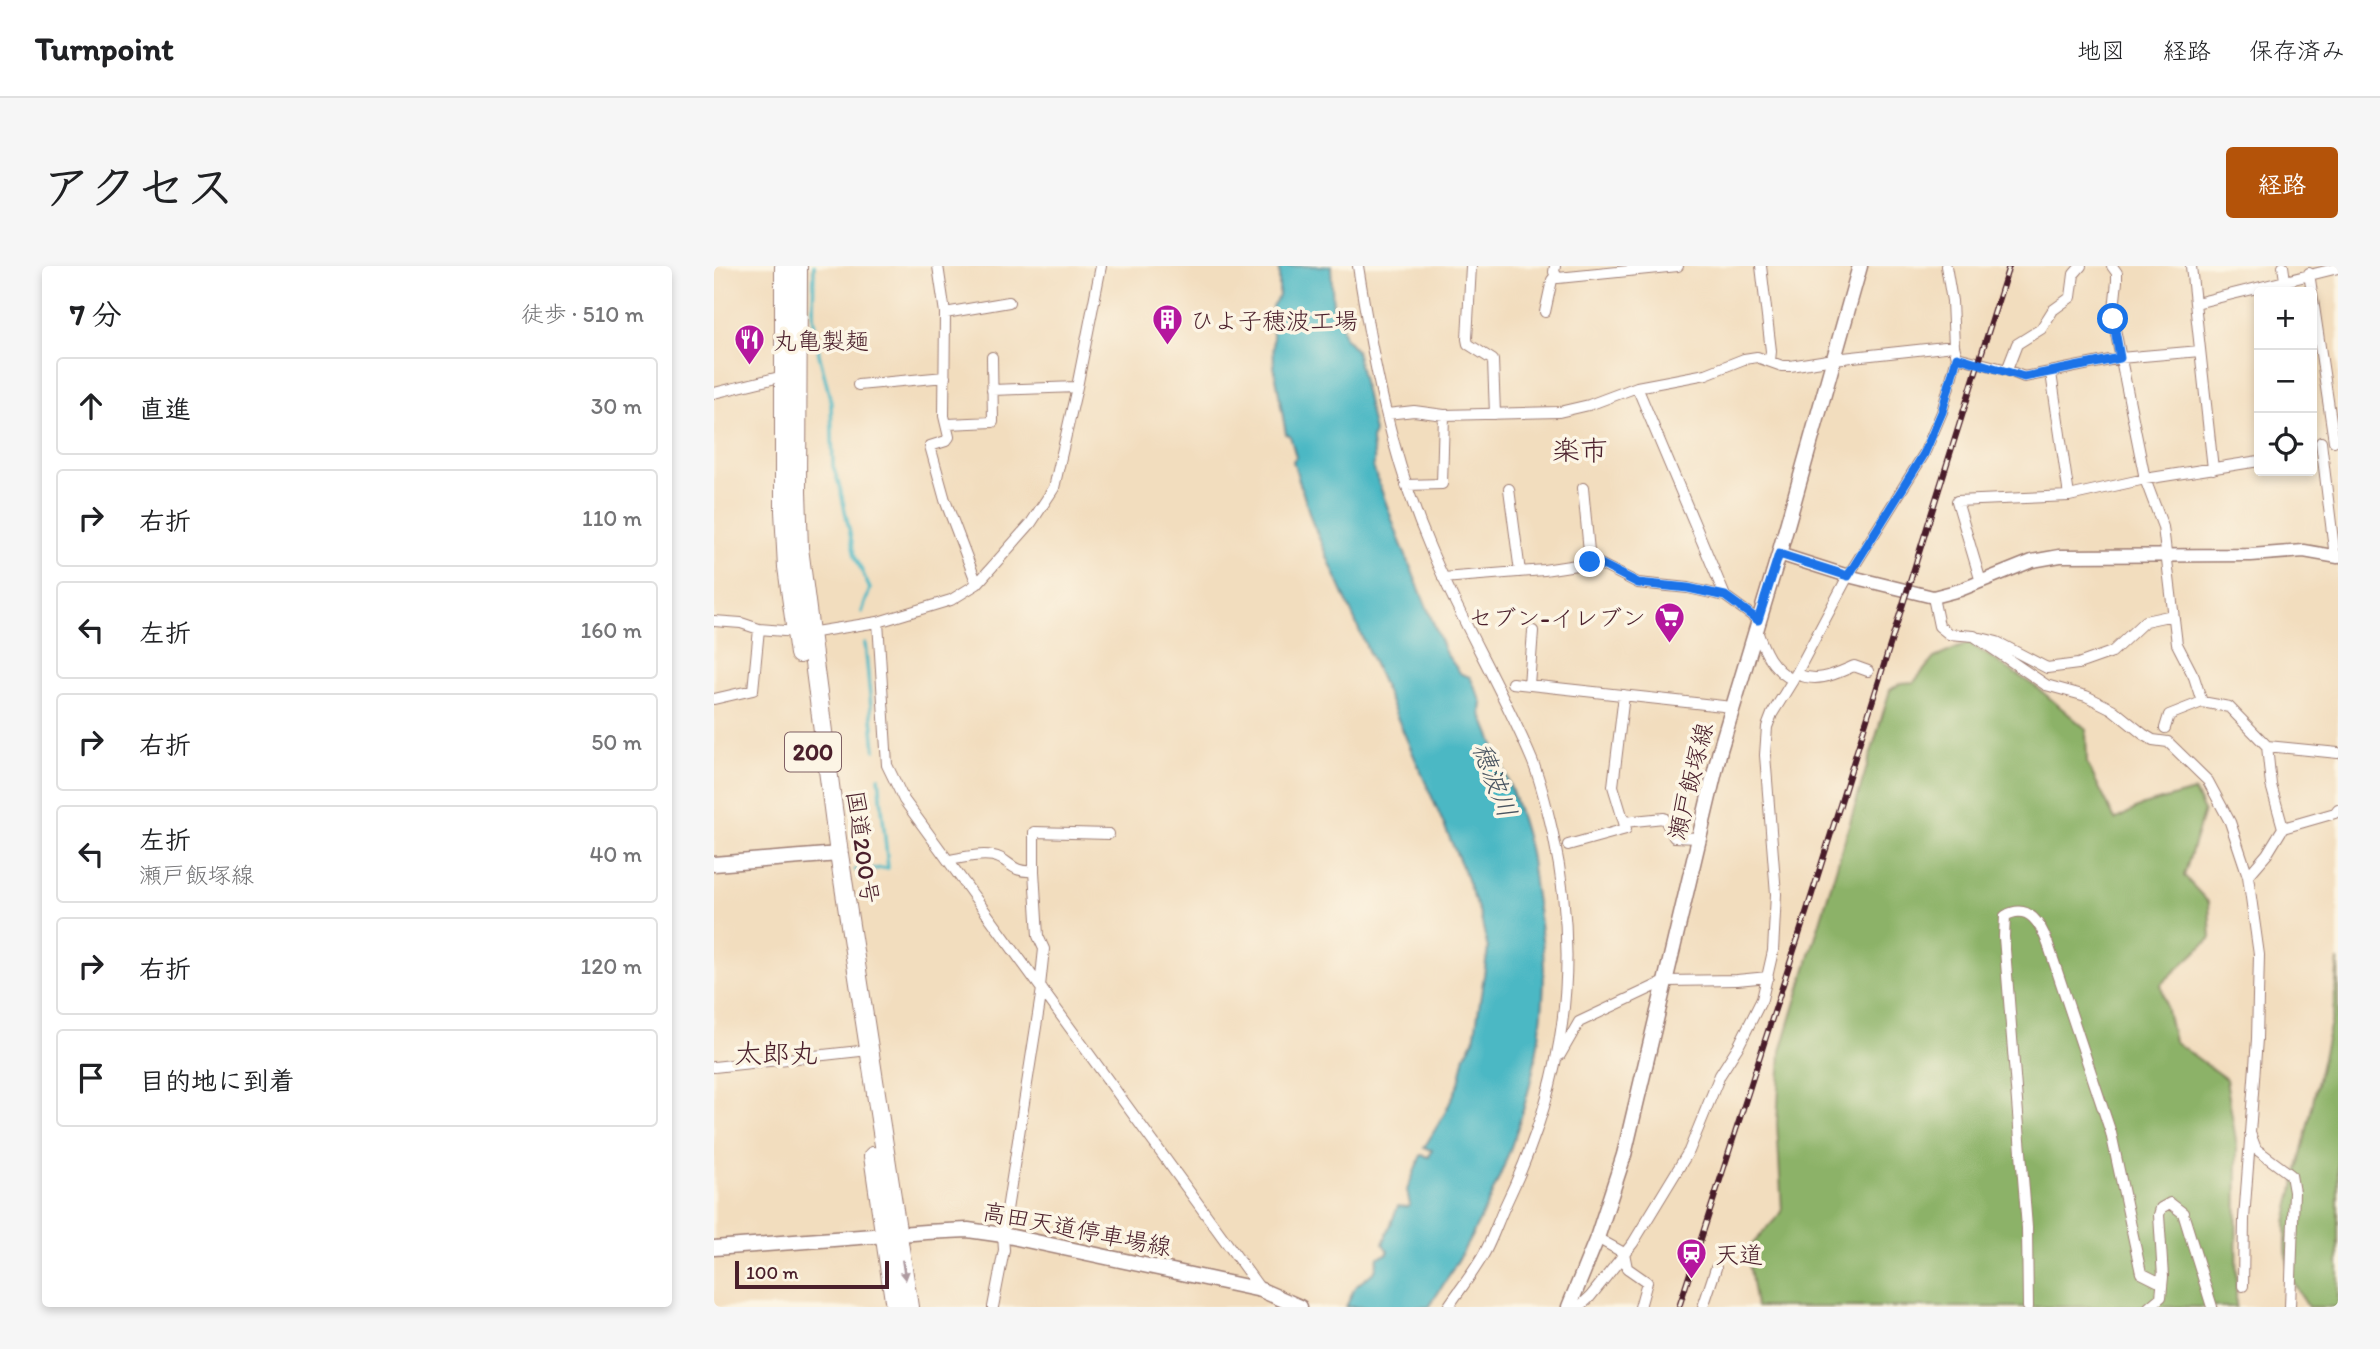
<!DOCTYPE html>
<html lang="ja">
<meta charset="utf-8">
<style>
:root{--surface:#fff;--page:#f6f6f6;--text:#202124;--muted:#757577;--line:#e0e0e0;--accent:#b45309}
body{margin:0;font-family:Itim,"Klee One",sans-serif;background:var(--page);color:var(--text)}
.controls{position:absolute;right:21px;top:21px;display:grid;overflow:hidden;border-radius:7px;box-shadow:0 4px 10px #0003}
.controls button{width:63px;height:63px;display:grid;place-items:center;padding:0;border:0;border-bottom:2px solid var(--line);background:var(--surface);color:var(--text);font:35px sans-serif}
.scale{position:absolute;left:21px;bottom:18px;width:154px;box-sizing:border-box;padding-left:7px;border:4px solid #4a1f2b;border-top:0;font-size:19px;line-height:24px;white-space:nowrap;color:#4a1f2b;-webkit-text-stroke:5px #fcf5e5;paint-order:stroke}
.stop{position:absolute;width:21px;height:21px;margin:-16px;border:5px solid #1a73e8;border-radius:50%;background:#fff}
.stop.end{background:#1a73e8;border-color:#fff;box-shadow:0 2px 7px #0008}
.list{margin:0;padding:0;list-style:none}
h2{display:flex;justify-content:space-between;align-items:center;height:91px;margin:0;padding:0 28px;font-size:30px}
h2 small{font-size:23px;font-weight:400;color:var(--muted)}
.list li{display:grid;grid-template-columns:46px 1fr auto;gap:21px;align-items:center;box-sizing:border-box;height:98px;margin:0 14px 14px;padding:0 14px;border:2px solid var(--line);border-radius:7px}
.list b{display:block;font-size:26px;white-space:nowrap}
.list p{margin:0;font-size:23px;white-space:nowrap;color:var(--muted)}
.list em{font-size:23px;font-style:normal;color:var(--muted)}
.icon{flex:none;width:38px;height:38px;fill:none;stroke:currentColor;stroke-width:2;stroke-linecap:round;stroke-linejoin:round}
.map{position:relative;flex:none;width:1624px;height:1041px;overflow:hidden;border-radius:7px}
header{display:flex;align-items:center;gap:42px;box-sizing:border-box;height:98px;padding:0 35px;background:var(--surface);border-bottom:2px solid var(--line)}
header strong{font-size:33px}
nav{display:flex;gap:38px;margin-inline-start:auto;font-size:24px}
.intro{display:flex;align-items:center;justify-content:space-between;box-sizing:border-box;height:168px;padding:0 42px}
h1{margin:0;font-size:49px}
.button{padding:18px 32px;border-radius:7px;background:var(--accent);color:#fff;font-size:24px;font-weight:700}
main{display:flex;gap:42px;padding:0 42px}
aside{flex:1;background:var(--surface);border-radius:7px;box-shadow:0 4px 10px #0003}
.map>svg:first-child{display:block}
.forest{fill:#8cb267;stroke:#6b6849;stroke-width:2}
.water{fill:#4bb8c4;stroke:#4a6c78;stroke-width:2}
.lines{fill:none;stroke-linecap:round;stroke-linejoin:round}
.stream{stroke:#4bb8c4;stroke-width:3.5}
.minor-casing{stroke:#9e7e74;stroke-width:12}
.tertiary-casing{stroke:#9e7e74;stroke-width:15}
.secondary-casing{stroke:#9e7e74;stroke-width:17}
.trunk-casing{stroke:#9e7e74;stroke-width:20}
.minor{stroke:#fff;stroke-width:10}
.tertiary{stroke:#fff;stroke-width:12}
.secondary{stroke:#fff;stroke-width:14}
.trunk{stroke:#fff;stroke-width:18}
.rail-casing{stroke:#4a1f2b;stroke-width:6}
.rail{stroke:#fcf5e5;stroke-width:3.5;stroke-dasharray:10;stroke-linecap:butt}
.oneway{fill:#ae9aa0}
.route{stroke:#1a73e8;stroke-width:9}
.labels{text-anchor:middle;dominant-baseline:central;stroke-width:7;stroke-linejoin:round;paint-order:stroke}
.shield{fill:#fcf5e5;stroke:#7f5f63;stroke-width:2}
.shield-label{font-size:23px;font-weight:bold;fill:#4a1f2b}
.poi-label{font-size:24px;fill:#4a1f2b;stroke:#fcf5e5;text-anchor:start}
.street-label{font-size:24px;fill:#4a1f2b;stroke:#fcf5e5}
.water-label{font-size:26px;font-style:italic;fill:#4a5561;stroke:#fcf5e5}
.quarter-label{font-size:28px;fill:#4a1f2b;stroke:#fcf5e5}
</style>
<header>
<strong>Turnpoint</strong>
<nav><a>地図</a><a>経路</a><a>保存済み</a></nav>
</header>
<div class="intro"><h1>アクセス</h1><a class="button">経路</a></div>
<main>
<aside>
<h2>7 分<small>徒歩 · 510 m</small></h2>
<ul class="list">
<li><svg class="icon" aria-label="ahead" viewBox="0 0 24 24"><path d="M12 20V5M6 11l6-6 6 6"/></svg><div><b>直進</b></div><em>30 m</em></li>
<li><svg class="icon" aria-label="right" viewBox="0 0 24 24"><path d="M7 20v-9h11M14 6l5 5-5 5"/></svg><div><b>右折</b></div><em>110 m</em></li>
<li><svg class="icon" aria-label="left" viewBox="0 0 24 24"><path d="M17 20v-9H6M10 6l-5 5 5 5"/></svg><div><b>左折</b></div><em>160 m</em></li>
<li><svg class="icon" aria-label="right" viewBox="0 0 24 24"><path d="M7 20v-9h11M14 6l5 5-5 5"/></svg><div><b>右折</b></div><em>50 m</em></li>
<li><svg class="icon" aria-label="left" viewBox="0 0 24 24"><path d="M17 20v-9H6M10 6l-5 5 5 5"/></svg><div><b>左折</b><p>瀬戸飯塚線</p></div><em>40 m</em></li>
<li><svg class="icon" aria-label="right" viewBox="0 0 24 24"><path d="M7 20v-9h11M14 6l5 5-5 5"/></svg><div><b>右折</b></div><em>120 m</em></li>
<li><svg class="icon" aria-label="arrive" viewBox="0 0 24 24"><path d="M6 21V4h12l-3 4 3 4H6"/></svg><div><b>目的地に到着</b></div></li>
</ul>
</aside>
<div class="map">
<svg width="1624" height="1041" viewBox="0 0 1624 1041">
<rect width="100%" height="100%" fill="#fcf5e5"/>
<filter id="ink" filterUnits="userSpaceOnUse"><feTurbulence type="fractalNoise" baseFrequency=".0143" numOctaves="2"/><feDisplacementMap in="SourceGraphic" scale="14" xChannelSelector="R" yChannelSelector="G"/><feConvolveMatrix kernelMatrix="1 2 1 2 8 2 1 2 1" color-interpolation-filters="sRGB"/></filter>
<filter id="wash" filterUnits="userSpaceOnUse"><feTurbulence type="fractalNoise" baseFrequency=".00686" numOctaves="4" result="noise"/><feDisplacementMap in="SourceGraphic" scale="28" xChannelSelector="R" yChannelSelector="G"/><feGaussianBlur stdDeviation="1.57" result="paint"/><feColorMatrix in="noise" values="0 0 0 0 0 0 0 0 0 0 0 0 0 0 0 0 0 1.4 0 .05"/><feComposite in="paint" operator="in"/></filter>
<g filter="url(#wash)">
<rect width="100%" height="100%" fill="#f2ddbe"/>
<!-- forest -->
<path class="forest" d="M 1255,377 L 1325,423 L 1372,463 L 1373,497 L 1401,554 L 1429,539 L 1480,525 L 1490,545 L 1470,610 L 1495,637 L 1497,672 L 1447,718 L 1460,775 L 1512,813 L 1523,881 L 1522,1041 L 1042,1041 L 1033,984 L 1068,946 L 1063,857 L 1067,785 L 1176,424 L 1187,417 L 1200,416 L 1220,392 Z
M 1624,694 L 1624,1041 L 1594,1041 L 1576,1011 L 1572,983 L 1572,956 L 1619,747 Z"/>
<!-- water -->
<path class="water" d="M 565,0 L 617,0 L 619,42 L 624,46 L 631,72 L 642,84 L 660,166 C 654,178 664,189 659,201 L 685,273 L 731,386 L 747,408 L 756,411 L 768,436 L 767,447 C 785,491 804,536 815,582 C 818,596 819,610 821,624 C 825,650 830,678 830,704 C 830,824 781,942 715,1041 L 632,1041 L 641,1021 L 661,1005 L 664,991 L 674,988 L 674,985 L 669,978 L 684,940 L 693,941 L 696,939 L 693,924 L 707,889 L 715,891 L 718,884 L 710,882 L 731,847 L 745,817 L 751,789 L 760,774 L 774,683 L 766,648 L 747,598 L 598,256 L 579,195 L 582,191 L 576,170 L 572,168 L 560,100 L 558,40 L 565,30 Z"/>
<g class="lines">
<!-- stream -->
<path class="stream" d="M 100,0 L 99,49 L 105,88 L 117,136 L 119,200 L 126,222 L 141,290 L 156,323 L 148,346
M 151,377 L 161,484
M 141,604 L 174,602 L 165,511"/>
</g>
</g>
<g filter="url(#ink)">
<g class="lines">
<defs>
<path id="minor" d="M 224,0 L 231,47 L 230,150 L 235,171 L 232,175 L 216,180 L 231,234 L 263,318
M 644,0 C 659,95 677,190 715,279 C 745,352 787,420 818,494 C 828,518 833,543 839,568 C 868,701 850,818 791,940 C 784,955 779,971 771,986 C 761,1005 746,1023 734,1041
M 757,0 L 753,73 L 754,78 L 779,94 L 781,148
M 841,0 L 840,6 L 844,12 L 964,0
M 1047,0 L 1057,85 L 1056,95
M 1398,0 L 1403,7 L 1403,15 L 1399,53 L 1431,213 L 1449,261 L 1463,378 L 1480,411 L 1488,436 L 1515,441 L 1553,480 L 1624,487
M 1477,0 L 1499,203
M 1569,0 L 1571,14
M 1595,7 L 1620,175
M 1482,37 L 1624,2
M 831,46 L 838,14 L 842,9
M 231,47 L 295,36
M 1243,91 L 1293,104 L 1310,111 L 1406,92 L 1486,85
M 1293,104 L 1303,78 L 1327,63 L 1339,44 L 1357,31 L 1360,8 L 1367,0
M 1337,107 L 1355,230
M 144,119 L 231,111
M 923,121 L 1011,330
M 278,124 L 363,121
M 0,127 L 74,109
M 673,148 L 700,145 L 730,149 L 845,146 L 875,139 L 923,121 L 992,108 L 1030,93 L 1043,91 L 1068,100 L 1076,100 L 1120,93 L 1240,80
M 234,158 L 279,156 L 278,91
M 1607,176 L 1621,291
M 692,219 L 728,218 L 730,149
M 869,222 L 876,296
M 795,223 L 806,306
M 729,312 L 830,304 L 882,296 L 924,317 L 974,322 L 1011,330 L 1044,354
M 1267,316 L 1243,235 L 1355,230 L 1431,213 L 1545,195
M 1219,331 L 1225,360 L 1235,368 L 1260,370 L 1332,419 L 1372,430 L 1398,443 L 1429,468 L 1439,474 L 1454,476 L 1494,515 L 1516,556 L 1534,610 L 1545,689 L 1543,773 L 1536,867 L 1542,883 L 1577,909 L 1580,926 L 1576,1041
M 0,355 L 27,357 L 45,363 L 95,367 L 164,356 L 237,334 L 263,318 L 317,257 L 340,222 L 363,121 L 387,0
M 164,356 L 173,499 L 190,534 L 547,1024
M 1042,362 C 1050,385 1057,402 1079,414
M 1267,372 L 1283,376 L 1333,402 L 1364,398 L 1398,386 L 1431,355 L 1459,349
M 1082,408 C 1104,417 1119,409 1140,400 L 1154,405
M 798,417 L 1018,441
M 815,419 L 819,365
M 0,433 L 39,424 L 45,363
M 1451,462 L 1455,449 L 1488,436
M 1553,480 L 1557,519 L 1569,562
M 910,556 L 950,552 L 960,571 L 985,572
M 854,579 L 912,563 L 899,520 L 910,429
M 235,594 C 248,592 266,587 279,590 C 297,593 295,607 320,605 L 320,566 L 395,568
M 320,605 L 324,670 L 330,683 L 326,720
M 1534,610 L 1553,588 L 1569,562 L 1621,547 L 1624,543
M 846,789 L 865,756 L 952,715 L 1023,714 L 1054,711
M 0,801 L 155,784
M 883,972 L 910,987
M 910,987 L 913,1002 L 933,1016 L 926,1041
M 1529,1020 L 1530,953 L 1536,874
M 279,1041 L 290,984 L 289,969 L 328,723
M 865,1041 L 876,1031 L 919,977 L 975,885 L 1006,809 L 1025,779 L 1048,733 L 1059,685 L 1062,628 L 1051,489 L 1053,461 L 1058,448 L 1079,414 L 1134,310 L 1210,188 L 1228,146 L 1243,91 L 1240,80 L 1238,35 L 1232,0
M 989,1041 L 1002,1002
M 1314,1041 L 1313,962 L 1290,671 L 1291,650 C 1315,636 1327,659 1334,678 L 1397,867 L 1427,1007 L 1443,1015 L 1449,1011 L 1445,949 L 1447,942 L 1456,937 L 1469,947 L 1498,1041
M 1435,1041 L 1447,1031 L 1449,1011"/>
<path id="tertiary" d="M 1065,288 L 1134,310 L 1219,331 L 1246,324 L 1318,295 L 1346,290 L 1537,289 L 1590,285 L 1624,291"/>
<path id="secondary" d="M 0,598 L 125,588
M 0,982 L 212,966 L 254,964 L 289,969 L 547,1024 L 586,1041
M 855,1041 L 883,972 L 910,889 L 1006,484 L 1065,288 L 1146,0"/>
<path id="trunk" d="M 70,0 L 70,245 L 73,301 L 85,388
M 84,0 L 83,226 L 85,282 L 125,588 L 195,1041
M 159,890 L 181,1041"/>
</defs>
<!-- minor casing -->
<use href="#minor" class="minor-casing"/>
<!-- tertiary casing -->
<use href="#tertiary" class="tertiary-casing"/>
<!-- secondary casing -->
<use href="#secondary" class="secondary-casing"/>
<!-- trunk casing -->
<use href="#trunk" class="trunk-casing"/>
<!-- minor -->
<use href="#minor" class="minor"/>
<!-- tertiary -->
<use href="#tertiary" class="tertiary"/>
<!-- secondary -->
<use href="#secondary" class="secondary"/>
<!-- trunk -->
<use href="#trunk" class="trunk"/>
<defs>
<path id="rail" d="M 965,1041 L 1093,644 L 1295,0"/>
</defs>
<!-- rail casing -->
<use href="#rail" class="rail-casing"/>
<!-- rail -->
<use href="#rail" class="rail"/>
</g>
<!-- one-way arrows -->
<defs><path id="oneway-solid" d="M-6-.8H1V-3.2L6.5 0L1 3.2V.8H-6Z" transform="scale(1.75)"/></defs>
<use class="oneway" href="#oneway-solid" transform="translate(190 1004) rotate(81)"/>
</g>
<g class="lines" filter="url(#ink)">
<!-- route -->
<path class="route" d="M 876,296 L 883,296 L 924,317 L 974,322 L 1011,330 L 1044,354 L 1065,288 L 1134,310 L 1210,188 L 1228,146 L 1243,91 L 1310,111 L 1406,92 L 1399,53"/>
</g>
<!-- icons -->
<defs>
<symbol id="building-pin" viewBox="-11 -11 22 30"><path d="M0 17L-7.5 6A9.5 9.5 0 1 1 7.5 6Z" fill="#b5179e" stroke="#fcf5e5"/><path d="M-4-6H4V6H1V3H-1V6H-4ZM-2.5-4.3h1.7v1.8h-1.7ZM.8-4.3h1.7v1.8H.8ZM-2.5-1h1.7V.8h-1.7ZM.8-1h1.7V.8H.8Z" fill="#fff"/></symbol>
<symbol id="restaurant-pin" viewBox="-11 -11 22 30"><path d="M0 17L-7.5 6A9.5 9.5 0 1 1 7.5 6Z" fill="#b5179e" stroke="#fcf5e5"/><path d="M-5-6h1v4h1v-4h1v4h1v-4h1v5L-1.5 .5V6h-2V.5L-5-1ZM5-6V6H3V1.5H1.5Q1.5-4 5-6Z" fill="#fff"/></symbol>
<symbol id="supermarket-pin" viewBox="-11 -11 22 30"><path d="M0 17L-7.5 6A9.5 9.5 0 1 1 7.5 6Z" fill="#b5179e" stroke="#fcf5e5"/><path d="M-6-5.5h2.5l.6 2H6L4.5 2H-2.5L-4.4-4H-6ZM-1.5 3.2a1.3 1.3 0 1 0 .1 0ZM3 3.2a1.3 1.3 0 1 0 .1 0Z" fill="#fff"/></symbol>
<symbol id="station-pin" viewBox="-11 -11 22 30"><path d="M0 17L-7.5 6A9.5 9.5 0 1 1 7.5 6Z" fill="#b5179e" stroke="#fcf5e5"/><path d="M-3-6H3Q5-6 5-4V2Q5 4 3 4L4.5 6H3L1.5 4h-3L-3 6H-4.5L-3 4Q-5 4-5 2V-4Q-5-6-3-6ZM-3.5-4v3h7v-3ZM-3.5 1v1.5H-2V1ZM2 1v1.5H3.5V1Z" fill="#fff"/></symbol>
</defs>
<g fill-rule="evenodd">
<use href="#building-pin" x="436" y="36" width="35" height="47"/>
<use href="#restaurant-pin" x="18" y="56" width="35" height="47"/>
<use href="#supermarket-pin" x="938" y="334" width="35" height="47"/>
<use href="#station-pin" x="960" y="970" width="35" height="47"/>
</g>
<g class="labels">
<!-- shield labels -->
<rect class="shield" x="71" y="466.5" width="56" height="39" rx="5"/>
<g class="shield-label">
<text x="99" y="486">200</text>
</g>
<!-- poi labels -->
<g class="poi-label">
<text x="476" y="54">ひよ子穂波工場</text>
<text x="59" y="74">丸亀製麺</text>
<text x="932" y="351" text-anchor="end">セブン-イレブン</text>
<text x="1001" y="988">天道</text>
</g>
<!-- street labels -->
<g class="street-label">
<text transform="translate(976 515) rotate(-76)">瀬戸飯塚線</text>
<text transform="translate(149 581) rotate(82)">国道200号</text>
<text transform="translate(363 963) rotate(11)">高田天道停車場線</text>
</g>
<!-- water labels -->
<g class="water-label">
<text transform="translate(781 514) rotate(69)">穂波川</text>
</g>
<!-- quarter labels -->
<g class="quarter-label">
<text x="866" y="184">楽市</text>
<text x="62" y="787">太郎丸</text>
</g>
</g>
</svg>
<div class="controls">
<button>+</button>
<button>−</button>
<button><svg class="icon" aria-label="locate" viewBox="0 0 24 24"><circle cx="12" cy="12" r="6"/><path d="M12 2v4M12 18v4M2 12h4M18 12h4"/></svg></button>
</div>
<div class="scale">100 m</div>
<div class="stop" style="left:1399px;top:53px"></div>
<div class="stop end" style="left:876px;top:296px"></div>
</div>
</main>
